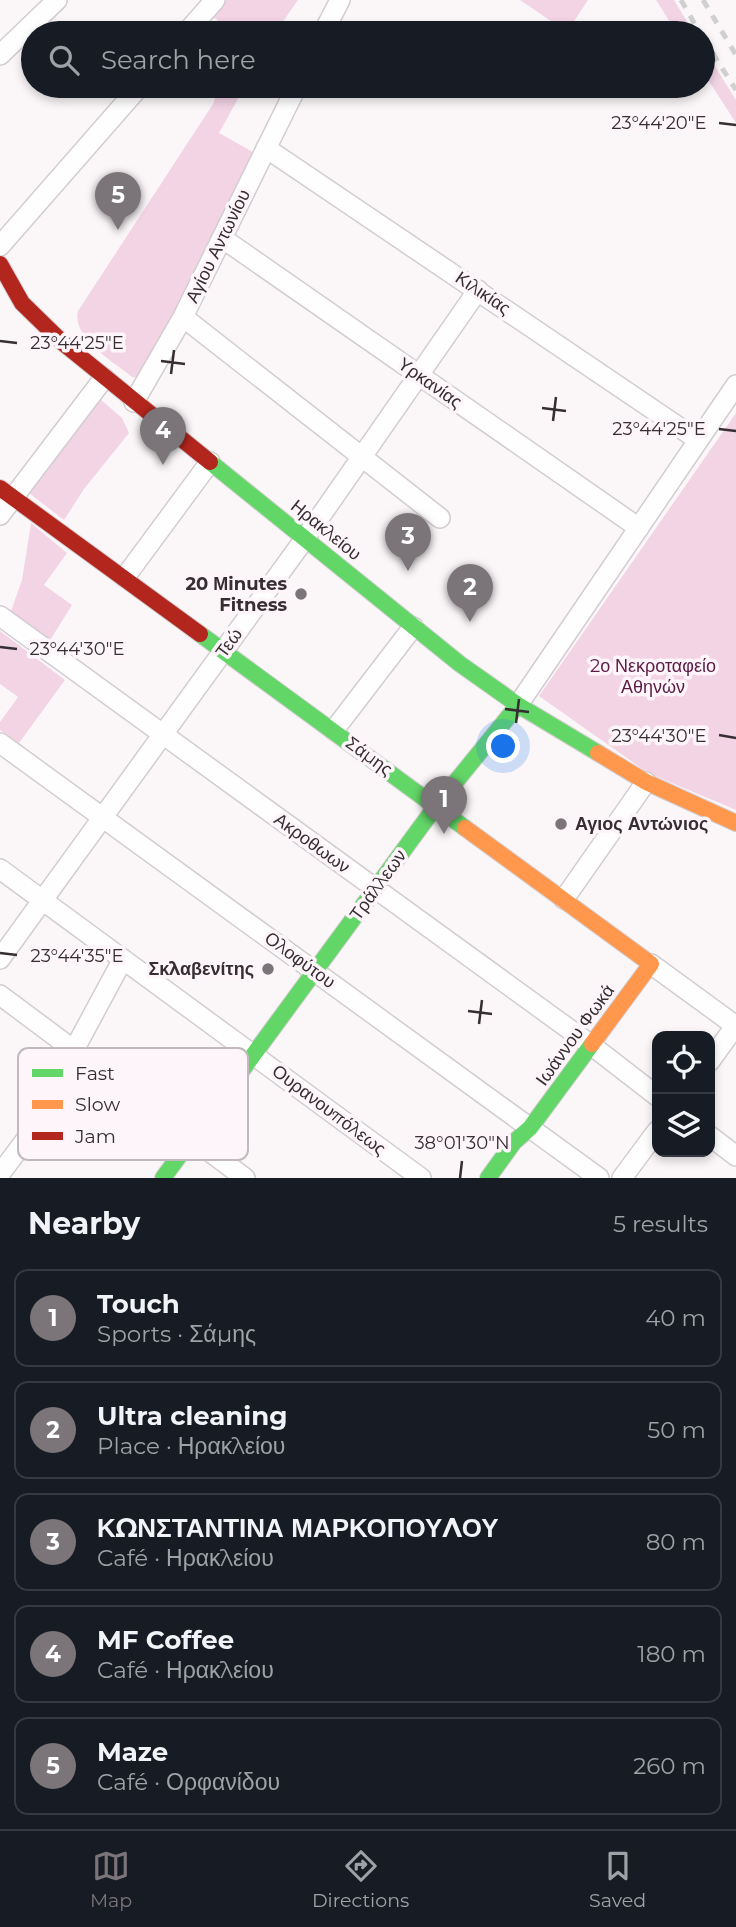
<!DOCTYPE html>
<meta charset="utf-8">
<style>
:root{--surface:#171b24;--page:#20242c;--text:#f1f3f6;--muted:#9ea1a6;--line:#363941;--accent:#7b7478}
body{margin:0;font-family:Montserrat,sans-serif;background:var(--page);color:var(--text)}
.controls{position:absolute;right:21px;bottom:21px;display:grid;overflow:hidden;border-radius:14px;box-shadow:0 4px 10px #0003}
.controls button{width:63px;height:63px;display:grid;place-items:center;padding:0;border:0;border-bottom:2px solid var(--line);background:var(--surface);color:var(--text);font:35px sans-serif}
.you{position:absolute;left:504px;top:747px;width:24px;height:24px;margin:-18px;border:5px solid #fff;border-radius:50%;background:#1a73e8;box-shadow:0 0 0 10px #1a73e833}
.badge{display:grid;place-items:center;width:46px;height:46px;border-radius:50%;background:var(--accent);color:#fff;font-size:23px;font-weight:700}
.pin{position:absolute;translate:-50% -58px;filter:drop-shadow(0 2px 4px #0008)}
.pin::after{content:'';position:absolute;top:37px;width:24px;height:21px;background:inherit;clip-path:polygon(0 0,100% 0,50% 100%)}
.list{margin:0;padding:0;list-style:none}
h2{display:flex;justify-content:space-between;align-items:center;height:91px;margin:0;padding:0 28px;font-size:30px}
h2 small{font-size:23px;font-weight:400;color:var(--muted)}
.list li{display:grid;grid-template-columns:46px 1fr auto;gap:21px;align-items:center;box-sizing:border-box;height:98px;margin:0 14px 14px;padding:0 14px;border:2px solid var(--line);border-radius:14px}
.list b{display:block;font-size:26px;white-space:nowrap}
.list p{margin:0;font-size:23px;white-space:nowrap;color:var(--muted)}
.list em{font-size:23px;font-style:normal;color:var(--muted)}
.icon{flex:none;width:38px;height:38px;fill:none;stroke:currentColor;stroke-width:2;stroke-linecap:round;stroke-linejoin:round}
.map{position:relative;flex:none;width:736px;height:1178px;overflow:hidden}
.search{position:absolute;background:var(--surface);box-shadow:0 4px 10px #0003;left:21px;right:21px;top:21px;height:77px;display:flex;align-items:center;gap:18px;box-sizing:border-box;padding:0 24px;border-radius:38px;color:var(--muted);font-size:26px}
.sheet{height:651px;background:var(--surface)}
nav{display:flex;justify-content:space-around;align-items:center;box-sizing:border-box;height:98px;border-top:2px solid var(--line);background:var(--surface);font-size:19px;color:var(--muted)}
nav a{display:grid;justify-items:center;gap:4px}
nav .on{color:var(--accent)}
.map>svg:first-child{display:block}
.green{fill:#f3d4e5}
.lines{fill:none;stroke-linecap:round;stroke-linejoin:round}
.street-casing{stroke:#d3cdd0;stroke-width:22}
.fast-casing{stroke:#d3cdd0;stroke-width:18}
.slow-casing{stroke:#d3cdd0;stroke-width:18}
.jam-casing{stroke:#d3cdd0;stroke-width:18}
.street{stroke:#fefefe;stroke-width:19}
.fast{stroke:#63d668;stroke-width:16}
.slow{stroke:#ff974d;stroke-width:16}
.jam{stroke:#b3261e;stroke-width:16}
.rail{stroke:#d1d0d0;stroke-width:5;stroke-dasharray:9 9;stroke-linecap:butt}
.ticks{fill:none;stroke:#362e32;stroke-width:2.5}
.poi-dot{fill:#7b7478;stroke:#fdf5f9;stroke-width:2.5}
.labels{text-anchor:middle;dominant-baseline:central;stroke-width:7;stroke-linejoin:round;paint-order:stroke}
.street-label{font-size:18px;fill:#362e32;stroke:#fdf5f9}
.poi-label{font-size:18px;font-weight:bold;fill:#362e32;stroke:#fdf5f9;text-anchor:end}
.park-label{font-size:18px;fill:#5b1c45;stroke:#fdf5f9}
.key{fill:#fdf5f9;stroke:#c1b9bd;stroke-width:2}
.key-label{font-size:19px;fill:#362e32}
.ticks-label{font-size:18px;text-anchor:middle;fill:#362e32;stroke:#fdf5f9;stroke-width:7;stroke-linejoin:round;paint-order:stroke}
</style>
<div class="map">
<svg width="736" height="1178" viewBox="0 0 736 1178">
<rect width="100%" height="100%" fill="#fbf7f9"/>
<!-- green -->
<path class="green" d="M 226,0 L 298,0 L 275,33 L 215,33 L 222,24 L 212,16 Z
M 520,0 L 588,0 L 567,32 Z
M 656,0 L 674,0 L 694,33 L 677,33 Z
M 703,47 L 736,100 L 736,123 L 703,72 Z
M 200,86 L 240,86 L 234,94 L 239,97 L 219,133 L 258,155 L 141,379 L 132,377 C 114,362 71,337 78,311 L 213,104 L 215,98 Z
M 100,399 L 122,418 L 129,433 L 84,489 L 64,520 L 29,493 Z
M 736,413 L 736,810 L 648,773 L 539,696 Z
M 31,523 L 67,553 L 44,585 L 72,605 L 49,642 L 10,614 L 22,580 Z
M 0,631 L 65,680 L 19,743 L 0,730 L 0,722 L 18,697 L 0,684 Z"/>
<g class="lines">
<defs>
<path id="street" d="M 186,33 L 215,0
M 323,33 L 340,0
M 0,55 L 57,0
M 266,148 L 698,440
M 222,238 L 639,528
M 0,246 L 140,86
M 183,317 L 440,518
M 134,402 L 183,317 L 297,86
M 0,515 L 104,378
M 125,577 L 210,462
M 0,616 L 591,1045 L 657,1096
M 518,705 L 736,385
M 334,730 L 413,627
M 0,743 L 599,1178
M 0,869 L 421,1178
M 564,899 L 646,782
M 0,959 L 306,537 L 478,290
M 651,964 L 736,1026
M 0,995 L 245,1178
M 74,1050 L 123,959
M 710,1061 L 736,1025
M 710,1136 L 736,1156
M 0,1174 L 86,1059
M 622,1178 L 657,1131"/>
<path id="fast" d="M 210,462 L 460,664 L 518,705 L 598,753
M 200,634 L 465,828
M 163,1178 L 436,806 L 518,705
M 488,1178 L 514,1142 L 530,1128 L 592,1044"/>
<path id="slow" d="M 598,753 L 646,782 L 736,823
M 465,828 L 651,964 L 592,1044"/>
<path id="jam" d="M 0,264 L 22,303 L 63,343 L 210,462
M 0,488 L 200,634"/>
</defs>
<!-- street casing -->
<use href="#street" class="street-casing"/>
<!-- fast casing -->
<use href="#fast" class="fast-casing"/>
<!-- slow casing -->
<use href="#slow" class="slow-casing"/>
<!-- jam casing -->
<use href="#jam" class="jam-casing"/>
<!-- street -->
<use href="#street" class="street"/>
<!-- fast -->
<use href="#fast" class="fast"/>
<!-- slow -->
<use href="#slow" class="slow"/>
<!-- jam -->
<use href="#jam" class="jam"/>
<!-- rail -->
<path class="rail" d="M 681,0 L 700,33
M 703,0 L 736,55
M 703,38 L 736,90"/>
</g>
<!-- ticks -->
<path class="ticks" d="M 719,123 L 736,125M 0,341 L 17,343M 161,361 L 185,364M 171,374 L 174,350M 542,408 L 566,411M 553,421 L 556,397M 719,429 L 736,431M 0,647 L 17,649M 505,709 L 529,712M 516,723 L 519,699M 719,735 L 736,738M 0,953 L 17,955M 468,1011 L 492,1014M 479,1024 L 482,1000M 460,1178 L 462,1161"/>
<!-- markers -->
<g class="poi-dot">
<circle cx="301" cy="594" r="7"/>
<circle cx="561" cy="824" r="7"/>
<circle cx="268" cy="969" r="7"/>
</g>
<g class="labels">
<!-- street labels -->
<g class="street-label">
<text transform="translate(218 246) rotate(-64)">Αγίου Αντωνίου</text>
<text transform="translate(483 293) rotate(34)">Κιλικίας</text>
<text transform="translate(430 383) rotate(35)">Υρκανίας</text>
<text transform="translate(326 530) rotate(39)">Ηρακλείου</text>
<text transform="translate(229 643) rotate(-54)">Τεώ</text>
<text transform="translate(369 756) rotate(36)">Σάμης</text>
<text transform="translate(312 843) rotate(36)">Ακροθωων</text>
<text transform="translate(378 885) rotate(-54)">Τράλλεων</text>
<text transform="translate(300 960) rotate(36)">Ολοφύτου</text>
<text transform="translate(575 1035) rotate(-54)">Ιωάννου Φωκά</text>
<text transform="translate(329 1110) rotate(37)">Ουρανουπόλεως</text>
</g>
<!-- poi labels -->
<g class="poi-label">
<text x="287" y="584">20 Μinutes<tspan x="287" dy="21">Fitness</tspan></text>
<text x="575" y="824" text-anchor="start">Αγιος Αντώνιος</text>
<text x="254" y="969">Σκλαβενίτης</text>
</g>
<!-- park labels -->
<g class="park-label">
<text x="653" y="666">2ο Νεκροταφείο<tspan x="653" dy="21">Αθηνών</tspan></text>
</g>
</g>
<!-- legend -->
<rect x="18" y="1048" width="230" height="112" rx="10" class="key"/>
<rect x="32" y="1069" width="31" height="8" fill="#63d668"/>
<rect x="32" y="1100" width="31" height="9" fill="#ff974d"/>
<rect x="32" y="1132" width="31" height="8" fill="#b3261e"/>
<g class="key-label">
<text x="75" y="1080">Fast</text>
<text x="75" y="1111">Slow</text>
<text x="75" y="1143">Jam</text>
</g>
<g class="ticks-label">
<text x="659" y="129">23°44'20"E</text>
<text x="77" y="349">23°44'25"E</text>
<text x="659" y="435">23°44'25"E</text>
<text x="77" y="655">23°44'30"E</text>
<text x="659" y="742">23°44'30"E</text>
<text x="77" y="962">23°44'35"E</text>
<text x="462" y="1149">38°01'30"N</text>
</g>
</svg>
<div class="controls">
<button><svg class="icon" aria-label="locate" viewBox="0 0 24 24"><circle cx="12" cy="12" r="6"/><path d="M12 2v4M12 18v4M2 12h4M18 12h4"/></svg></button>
<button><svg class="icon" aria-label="layers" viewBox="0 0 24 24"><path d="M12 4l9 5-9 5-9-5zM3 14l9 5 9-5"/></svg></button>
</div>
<div class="you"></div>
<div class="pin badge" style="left:444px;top:834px">1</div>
<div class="pin badge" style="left:470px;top:622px">2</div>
<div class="pin badge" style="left:408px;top:571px">3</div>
<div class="pin badge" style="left:163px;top:465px">4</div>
<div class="pin badge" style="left:118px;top:230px">5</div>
<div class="search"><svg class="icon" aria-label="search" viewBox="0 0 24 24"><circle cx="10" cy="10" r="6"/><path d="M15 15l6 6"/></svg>Search here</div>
</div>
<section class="sheet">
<h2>Nearby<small>5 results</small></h2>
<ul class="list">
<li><span class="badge">1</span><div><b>Touch</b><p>Sports · Σάμης</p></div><em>40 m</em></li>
<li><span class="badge">2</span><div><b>Ultra cleaning</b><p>Place · Ηρακλείου</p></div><em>50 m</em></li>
<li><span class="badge">3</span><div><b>ΚΩΝΣΤΑΝΤΙΝΑ ΜΑΡΚΟΠΟΥΛΟΥ</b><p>Café · Ηρακλείου</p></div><em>80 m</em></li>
<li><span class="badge">4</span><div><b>MF Coffee</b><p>Café · Ηρακλείου</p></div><em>180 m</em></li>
<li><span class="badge">5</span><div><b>Maze</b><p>Café · Ορφανίδου</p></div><em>260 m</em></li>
</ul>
</section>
<nav>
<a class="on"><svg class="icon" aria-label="map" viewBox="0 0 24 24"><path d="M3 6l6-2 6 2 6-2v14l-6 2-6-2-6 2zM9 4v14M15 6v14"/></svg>Map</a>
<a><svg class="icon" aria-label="directions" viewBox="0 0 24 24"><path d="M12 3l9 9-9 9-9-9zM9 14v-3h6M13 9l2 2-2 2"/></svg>Directions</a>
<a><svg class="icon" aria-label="saved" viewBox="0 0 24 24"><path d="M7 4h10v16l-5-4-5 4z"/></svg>Saved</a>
</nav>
